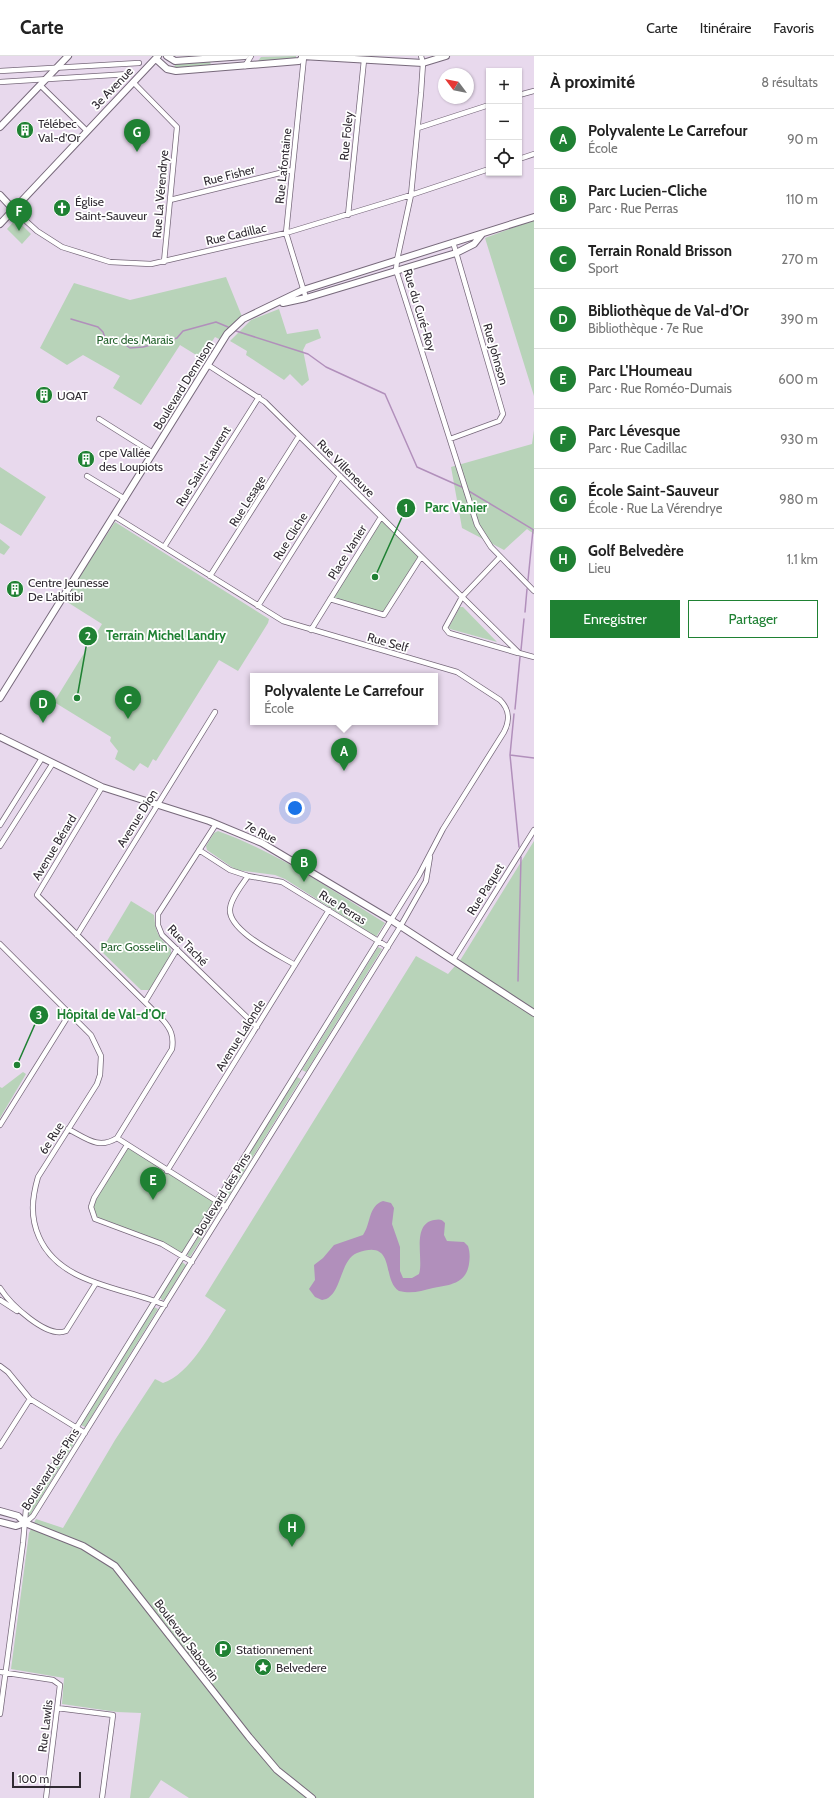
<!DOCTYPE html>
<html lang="fr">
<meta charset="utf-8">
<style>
:root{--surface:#fff;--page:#f6f6f6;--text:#222;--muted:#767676;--line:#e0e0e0;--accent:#1f8133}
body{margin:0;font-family:Cabin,sans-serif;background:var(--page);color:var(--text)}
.controls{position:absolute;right:12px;top:12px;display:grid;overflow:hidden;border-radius:0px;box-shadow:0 1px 3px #0004}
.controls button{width:36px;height:36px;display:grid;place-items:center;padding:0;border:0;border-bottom:1px solid var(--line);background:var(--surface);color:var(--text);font:20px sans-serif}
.compass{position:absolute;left:438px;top:12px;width:36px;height:36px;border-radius:50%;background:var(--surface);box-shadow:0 1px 3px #0004;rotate:302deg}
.scale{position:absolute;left:12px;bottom:10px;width:69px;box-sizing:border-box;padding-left:4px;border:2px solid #312b33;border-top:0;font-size:11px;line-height:14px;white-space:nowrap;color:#312b33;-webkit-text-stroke:3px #fff;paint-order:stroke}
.you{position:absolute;left:295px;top:752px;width:14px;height:14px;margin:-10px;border:3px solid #fff;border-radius:50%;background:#1a73e8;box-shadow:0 0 0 6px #1a73e833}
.badge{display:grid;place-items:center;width:26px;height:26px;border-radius:50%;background:var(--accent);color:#fff;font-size:13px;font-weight:700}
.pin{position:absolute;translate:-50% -33px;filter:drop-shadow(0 1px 2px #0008)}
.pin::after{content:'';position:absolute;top:21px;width:14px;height:12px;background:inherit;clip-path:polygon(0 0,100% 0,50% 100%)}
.popup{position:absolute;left:250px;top:617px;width:188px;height:52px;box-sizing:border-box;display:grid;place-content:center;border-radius:0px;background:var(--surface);filter:drop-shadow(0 1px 3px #0005);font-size:13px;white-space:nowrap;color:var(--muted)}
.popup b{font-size:15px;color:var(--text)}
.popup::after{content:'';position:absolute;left:50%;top:100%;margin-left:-8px;border:8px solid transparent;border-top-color:var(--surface)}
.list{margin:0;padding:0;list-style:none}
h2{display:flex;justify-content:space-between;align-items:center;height:52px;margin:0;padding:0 16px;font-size:17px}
h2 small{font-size:13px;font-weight:400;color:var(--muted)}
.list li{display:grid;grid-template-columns:26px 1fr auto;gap:12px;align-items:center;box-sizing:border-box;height:60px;padding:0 16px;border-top:1px solid var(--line)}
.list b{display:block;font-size:15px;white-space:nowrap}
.list p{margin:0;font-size:13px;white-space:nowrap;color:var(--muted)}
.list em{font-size:13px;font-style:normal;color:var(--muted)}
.actions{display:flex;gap:8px;padding:12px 16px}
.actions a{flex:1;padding:9px 0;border:1px solid var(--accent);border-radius:0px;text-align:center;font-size:14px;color:var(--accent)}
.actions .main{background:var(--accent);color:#fff}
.icon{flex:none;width:22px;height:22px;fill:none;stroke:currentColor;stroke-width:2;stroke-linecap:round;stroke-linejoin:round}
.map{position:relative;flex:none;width:534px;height:1742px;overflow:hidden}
header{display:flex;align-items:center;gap:24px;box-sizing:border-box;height:56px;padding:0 20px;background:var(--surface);border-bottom:1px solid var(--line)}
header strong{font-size:19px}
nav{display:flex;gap:22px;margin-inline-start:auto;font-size:14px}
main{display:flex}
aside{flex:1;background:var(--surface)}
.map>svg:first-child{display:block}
.green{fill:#b8d3b9}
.water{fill:#b18fbb}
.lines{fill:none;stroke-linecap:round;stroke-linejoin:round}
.stream{stroke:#b18fbb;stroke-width:1.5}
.street-casing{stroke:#77697b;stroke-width:6}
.secondary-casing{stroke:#77697b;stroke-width:8}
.street{stroke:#fff;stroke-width:4.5}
.secondary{stroke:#fff;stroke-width:6}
.labels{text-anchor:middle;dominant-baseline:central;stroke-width:3.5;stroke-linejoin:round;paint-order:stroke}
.street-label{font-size:12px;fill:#312b33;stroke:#fff}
.poi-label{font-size:12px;fill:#312b33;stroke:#fff;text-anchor:start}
.park-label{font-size:12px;fill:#286531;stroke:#fff}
.leader{fill:none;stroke:#1f8133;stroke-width:1.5}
.callout-dot{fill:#1f8133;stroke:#fff;stroke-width:1.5}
.mark-label{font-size:12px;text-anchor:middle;font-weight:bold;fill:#fff}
.callout-label{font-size:13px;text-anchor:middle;font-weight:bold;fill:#1f8133;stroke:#fff;stroke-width:3.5;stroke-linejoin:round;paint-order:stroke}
</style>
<header>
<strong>Carte</strong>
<nav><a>Carte</a><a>Itinéraire</a><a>Favoris</a></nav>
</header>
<main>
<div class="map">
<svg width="534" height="1742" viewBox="0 0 534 1742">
<rect width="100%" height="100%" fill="#e8d9ed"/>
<!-- green -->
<path class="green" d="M 296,0 L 296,4 L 258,5 L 261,1 Z
M 210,5 L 211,10 L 175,13 L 174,11 L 176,7 Z
M 16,163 L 31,178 L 22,188 L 7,173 Z
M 534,164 L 534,340 L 485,182 Z
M 226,221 L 243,263 L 223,285 L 215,281 L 201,302 L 180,289 L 141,349 L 113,332 L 120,320 L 83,299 L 67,309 L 40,292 L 74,227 L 130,244 Z
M 279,253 L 287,278 L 318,273 L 321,282 L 306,288 L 303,294 L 309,324 L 302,330 L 290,318 L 284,324 L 246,299 L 247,295 L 230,285 L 251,264 Z
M 534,374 L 534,478 L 527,473 L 504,494 L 462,472 L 451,411 L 532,388 Z
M 0,411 L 46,441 L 21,480 L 0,467 Z
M 381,461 L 421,501 L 384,559 L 330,543 Z
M 115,466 L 269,563 L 268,567 L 238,615 L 219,604 L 156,705 L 153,703 L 148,712 L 140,707 L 134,715 L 115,703 L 118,695 L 110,685 L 111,681 L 54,646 L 102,568 L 64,544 Z
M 0,483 L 10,491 L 4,499 L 0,497 Z
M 460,551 L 463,551 L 497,586 L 450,573 L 449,571 Z
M 218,775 C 279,797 330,833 385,867 L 376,881 L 285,823 L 275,819 L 236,814 L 207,794 L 206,790 L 214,777 Z
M 534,785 L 534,1742 L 189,1742 L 161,1724 L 149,1742 L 130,1742 L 141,1657 L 117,1656 L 62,1648 L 64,1622 L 11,1613 L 29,1477 L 36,1463 L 63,1472 L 115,1384 L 155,1323 L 163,1327 C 190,1318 211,1277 226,1254 L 205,1240 L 416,900 L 448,918 L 461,903 Z
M 131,845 L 154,859 C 156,878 158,880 171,893 L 171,899 L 149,934 L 141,934 L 101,895 Z
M 378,891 L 382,893 L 306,1016 L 302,1014 Z
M 23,1016 L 26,1018 L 0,1062 L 0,1031 L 2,1032 Z
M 297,1021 L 301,1023 L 225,1146 L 221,1143 Z
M 127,1089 L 217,1146 L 183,1201 L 162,1188 L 95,1163 L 91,1151 Z
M 217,1151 L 220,1153 L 190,1201 L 187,1199 Z
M 182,1206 L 186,1209 L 164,1244 L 162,1244 L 160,1241 Z
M 154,1251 L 158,1253 L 85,1371 L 81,1369 Z
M 76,1376 L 80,1378 L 29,1461 L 27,1459 L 32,1452 L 33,1446 Z"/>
<!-- water -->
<path class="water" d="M 383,1145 L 391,1147 L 394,1152 L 392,1168 L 400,1191 L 400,1215 L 403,1222 L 412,1222 L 419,1218 C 424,1204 411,1168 434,1164 C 439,1163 442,1163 445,1167 L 444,1179 L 447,1185 L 464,1186 L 468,1190 C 470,1196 470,1202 469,1208 C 466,1228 449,1229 433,1232 C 421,1235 412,1238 399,1235 C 381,1224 397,1182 357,1197 C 339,1204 342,1242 322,1244 L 315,1241 L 309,1233 L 315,1224 L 314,1209 L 323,1202 L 334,1189 L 363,1179 C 371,1168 368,1150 383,1145 Z"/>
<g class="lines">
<!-- stream -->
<path class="stream" d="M 71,263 L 98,271 L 103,276 L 105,282 L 110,282 L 118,287 L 124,285 L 127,286 L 127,290 L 130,292 L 143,291 L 177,282 L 183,275 L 216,266 L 228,271
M 236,275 L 308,298 L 326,311 L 385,338 L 417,411 L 464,432
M 467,434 L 534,474
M 528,524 L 533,474
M 525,556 L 527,533
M 521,594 L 524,563
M 515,653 L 520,601
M 514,658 L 510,699 L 519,791
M 510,699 L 534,702
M 518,925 L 521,801"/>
<defs>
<path id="street" d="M 421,0 L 423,7 L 421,37 L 411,139 L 397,204 L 396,214 L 477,469 L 491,491 L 534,535
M 304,1 L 286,177 L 306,242
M 245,10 L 251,0
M 0,15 L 139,7
M 0,26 L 129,18
M 133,26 L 177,71 L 164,206
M 40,29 L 87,75
M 519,39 L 534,35
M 418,72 L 489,49
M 519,103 L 534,98
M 170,144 L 292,114
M 14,154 L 37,175 L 62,191 L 110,206 L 151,208 L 286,177 L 411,139 L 489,113
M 348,159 L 364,4
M 208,309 L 265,346 L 519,597 L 534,601
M 99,363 L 153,397
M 450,383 L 499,365 L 503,358 L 453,186
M 87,420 L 125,443
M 164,491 L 259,341
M 500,501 L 462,541 L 445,572 L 449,577 L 518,597
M 210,520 L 299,380
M 330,543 L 384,559 L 421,501
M 258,550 L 340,420
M 311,574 L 381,461
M 216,768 L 158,858 L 158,869 L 162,879 L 257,971
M 0,769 L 42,702
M 0,790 L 53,707
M 199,794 L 230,814 L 248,820 L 282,826 L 388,891
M 248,820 C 242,829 231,842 230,853 C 228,875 279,899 295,909
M 77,879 L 215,656
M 0,888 L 91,979 L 101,1000 L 100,1019 L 97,1028 L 38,1121 C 32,1142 30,1161 39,1181 C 60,1229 123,1231 165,1249
M 453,904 L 534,774
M 145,946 L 177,893
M 0,1069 L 70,957
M 68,1073 C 86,1082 98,1094 117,1082 L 172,993 C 174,980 171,973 162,963 L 37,839 L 102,731
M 117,1082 L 226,1151
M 127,1089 L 94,1142 L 91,1151 L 95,1163 L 162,1188 L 192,1206
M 167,1115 L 329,854
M 0,1232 C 10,1248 47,1283 66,1275 L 96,1227
M 0,1244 L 17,1255
M 0,1310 L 8,1316 L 30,1343 L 85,1377
M 0,1390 L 30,1343
M 25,1467 L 33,1460 L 400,871 L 426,825 L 430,801
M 0,1616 L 53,1624 L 60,1629 L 46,1742
M 57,1652 L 113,1659 L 102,1742
M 0,1658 L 23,1487 L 26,1453 L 419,819 L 443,773 L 504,676 C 510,664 510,654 500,644 L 457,616 L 283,565 L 114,460"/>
<path id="secondary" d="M 167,0 L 175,5 L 245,0
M 302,0 L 423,7 L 446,0
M 156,3 L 167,13 L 176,15 L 299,5 L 304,1
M 0,71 L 68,0
M 0,139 L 14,154
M 0,168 L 158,0
M 283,247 L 306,242 L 456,197 L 474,188 L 482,178
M 0,642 L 227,278 L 243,263 L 303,234 L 534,161
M 0,681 L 102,731 L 209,765 L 262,787 L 391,864 L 534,957
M 0,1455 L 18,1460 L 25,1467 L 83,1490 L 115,1510 L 249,1681 L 277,1714 L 312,1742
M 0,1466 L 16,1470 L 25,1467"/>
</defs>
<!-- street casing -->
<use href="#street" class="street-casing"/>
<!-- secondary casing -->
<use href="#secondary" class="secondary-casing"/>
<!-- street -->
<use href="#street" class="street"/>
<!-- secondary -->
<use href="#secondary" class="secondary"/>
</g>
<!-- icons -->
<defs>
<symbol id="building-disc" viewBox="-11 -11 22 22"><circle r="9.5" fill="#1f8133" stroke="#fff"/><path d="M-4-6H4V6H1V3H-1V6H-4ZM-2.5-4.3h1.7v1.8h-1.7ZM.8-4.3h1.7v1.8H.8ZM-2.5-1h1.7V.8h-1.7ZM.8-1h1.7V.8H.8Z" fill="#fff"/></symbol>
<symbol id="church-disc" viewBox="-11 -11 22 22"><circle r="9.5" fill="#1f8133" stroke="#fff"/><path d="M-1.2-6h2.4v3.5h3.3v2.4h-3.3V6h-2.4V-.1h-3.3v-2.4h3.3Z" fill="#fff"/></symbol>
<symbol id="parking-disc" viewBox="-11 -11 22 22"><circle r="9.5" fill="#1f8133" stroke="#fff"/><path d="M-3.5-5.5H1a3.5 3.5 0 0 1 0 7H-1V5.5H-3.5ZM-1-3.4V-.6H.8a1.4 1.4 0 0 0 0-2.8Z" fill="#fff"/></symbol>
<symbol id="sight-disc" viewBox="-11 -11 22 22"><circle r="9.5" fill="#1f8133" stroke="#fff"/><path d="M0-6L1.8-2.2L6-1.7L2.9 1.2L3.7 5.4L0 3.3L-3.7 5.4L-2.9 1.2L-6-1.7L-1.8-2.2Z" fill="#fff"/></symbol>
</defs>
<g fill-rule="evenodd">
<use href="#building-disc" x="15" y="64" width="20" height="20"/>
<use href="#church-disc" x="52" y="142" width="20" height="20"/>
<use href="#building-disc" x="34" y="329" width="20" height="20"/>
<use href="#building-disc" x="76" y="393" width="20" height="20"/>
<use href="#building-disc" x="5" y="523" width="20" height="20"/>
<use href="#parking-disc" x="213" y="1583" width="20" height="20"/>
<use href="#sight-disc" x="253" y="1601" width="20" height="20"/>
</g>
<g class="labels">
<!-- street labels -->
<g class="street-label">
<text transform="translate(112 32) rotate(-46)">3e Avenue</text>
<text transform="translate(346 80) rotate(-84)">Rue Foley</text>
<text transform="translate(283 110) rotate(-84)">Rue Lafontaine</text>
<text transform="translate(229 119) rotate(-14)">Rue Fisher</text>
<text transform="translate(160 138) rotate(-85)">Rue La Vérendrye</text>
<text transform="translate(236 178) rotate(-13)">Rue Cadillac</text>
<text transform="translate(420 254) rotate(73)">Rue du Curé-Roy</text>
<text transform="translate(496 298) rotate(74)">Rue Johnson</text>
<text transform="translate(183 329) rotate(-58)">Boulevard Dennison</text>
<text transform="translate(203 410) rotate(-58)">Rue Saint-Laurent</text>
<text transform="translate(346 412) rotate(45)">Rue Villeneuve</text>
<text transform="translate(247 445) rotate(-58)">Rue Lesage</text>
<text transform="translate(290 480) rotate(-58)">Rue Cliche</text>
<text transform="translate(347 496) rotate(-58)">Place Vanier</text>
<text transform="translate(388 586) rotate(16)">Rue Self</text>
<text transform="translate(137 762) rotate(-58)">Avenue Dion</text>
<text transform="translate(261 776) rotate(26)">7e Rue</text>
<text transform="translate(54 791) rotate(-59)">Avenue Bérard</text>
<text transform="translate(485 833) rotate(-58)">Rue Paquet</text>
<text transform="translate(343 851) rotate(32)">Rue Perras</text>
<text transform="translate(188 889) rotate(46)">Rue Taché</text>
<text transform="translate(240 979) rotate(-58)">Avenue Lalonde</text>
<text transform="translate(51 1082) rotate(-58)">6e Rue</text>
<text transform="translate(222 1138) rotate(-58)">Boulevard des Pins</text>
<text transform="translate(50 1413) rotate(-57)">Boulevard des Pins</text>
<text transform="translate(187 1584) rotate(53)">Boulevard Sabourin</text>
<text transform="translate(45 1670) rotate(-83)">Rue Lawlis</text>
</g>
<!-- poi labels -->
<g class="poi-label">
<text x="38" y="67">Télébec<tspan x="38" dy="14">Val-d'Or</tspan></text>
<text x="75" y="145">Église<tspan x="75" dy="14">Saint-Sauveur</tspan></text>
<text x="57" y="339">UQAT</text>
<text x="99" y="396">cpe Vallée<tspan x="99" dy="14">des Loupiots</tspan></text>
<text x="28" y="526">Centre Jeunesse<tspan x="28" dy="14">De L'abitibi</tspan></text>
<text x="236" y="1593">Stationnement</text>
<text x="276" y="1611">Belvedere</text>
</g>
<!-- park labels -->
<g class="park-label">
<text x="135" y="283">Parc des Marais</text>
<text x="134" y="890">Parc Gosselin</text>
</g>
</g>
<!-- callouts -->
<path class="leader" d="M375 521L406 452M77 642L88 580M17 1009L39 959"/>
<g class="callout-dot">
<circle cx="375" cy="521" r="4"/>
<circle cx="77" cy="642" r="4"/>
<circle cx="17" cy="1009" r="4"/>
<circle cx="406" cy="452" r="10"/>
<circle cx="88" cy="580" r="10"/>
<circle cx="39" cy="959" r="10"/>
</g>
<g class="mark-label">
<text x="406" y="456">1</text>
<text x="88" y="584">2</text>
<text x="39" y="963">3</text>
</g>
<g class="callout-label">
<text x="456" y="456">Parc Vanier</text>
<text x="166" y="584">Terrain Michel Landry</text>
<text x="111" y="963">Hôpital de Val-d’Or</text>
</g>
</svg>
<div class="controls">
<button>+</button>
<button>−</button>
<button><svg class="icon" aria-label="locate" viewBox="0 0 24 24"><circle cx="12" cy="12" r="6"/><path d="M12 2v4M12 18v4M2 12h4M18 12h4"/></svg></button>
</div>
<svg class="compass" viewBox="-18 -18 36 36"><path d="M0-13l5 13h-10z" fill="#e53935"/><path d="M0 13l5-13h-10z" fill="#767676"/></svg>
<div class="scale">100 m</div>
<div class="you"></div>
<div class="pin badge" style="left:344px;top:715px">A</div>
<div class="popup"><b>Polyvalente Le Carrefour</b>École</div>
<div class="pin badge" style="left:304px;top:826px">B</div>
<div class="pin badge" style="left:128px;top:663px">C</div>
<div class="pin badge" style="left:43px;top:667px">D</div>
<div class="pin badge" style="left:153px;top:1144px">E</div>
<div class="pin badge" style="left:19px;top:175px">F</div>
<div class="pin badge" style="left:137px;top:96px">G</div>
<div class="pin badge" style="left:292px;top:1491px">H</div>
</div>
<aside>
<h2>À proximité<small>8 résultats</small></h2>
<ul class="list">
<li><span class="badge">A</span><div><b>Polyvalente Le Carrefour</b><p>École</p></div><em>90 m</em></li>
<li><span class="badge">B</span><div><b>Parc Lucien-Cliche</b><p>Parc · Rue Perras</p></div><em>110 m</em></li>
<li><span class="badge">C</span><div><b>Terrain Ronald Brisson</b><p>Sport</p></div><em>270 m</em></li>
<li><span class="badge">D</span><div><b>Bibliothèque de Val-d’Or</b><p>Bibliothèque · 7e Rue</p></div><em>390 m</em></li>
<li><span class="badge">E</span><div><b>Parc L'Houmeau</b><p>Parc · Rue Roméo-Dumais</p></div><em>600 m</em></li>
<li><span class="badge">F</span><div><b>Parc Lévesque</b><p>Parc · Rue Cadillac</p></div><em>930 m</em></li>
<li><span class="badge">G</span><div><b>École Saint-Sauveur</b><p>École · Rue La Vérendrye</p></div><em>980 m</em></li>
<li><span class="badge">H</span><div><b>Golf Belvedère</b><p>Lieu</p></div><em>1.1 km</em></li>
</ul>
<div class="actions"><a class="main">Enregistrer</a><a>Partager</a></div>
</aside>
</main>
